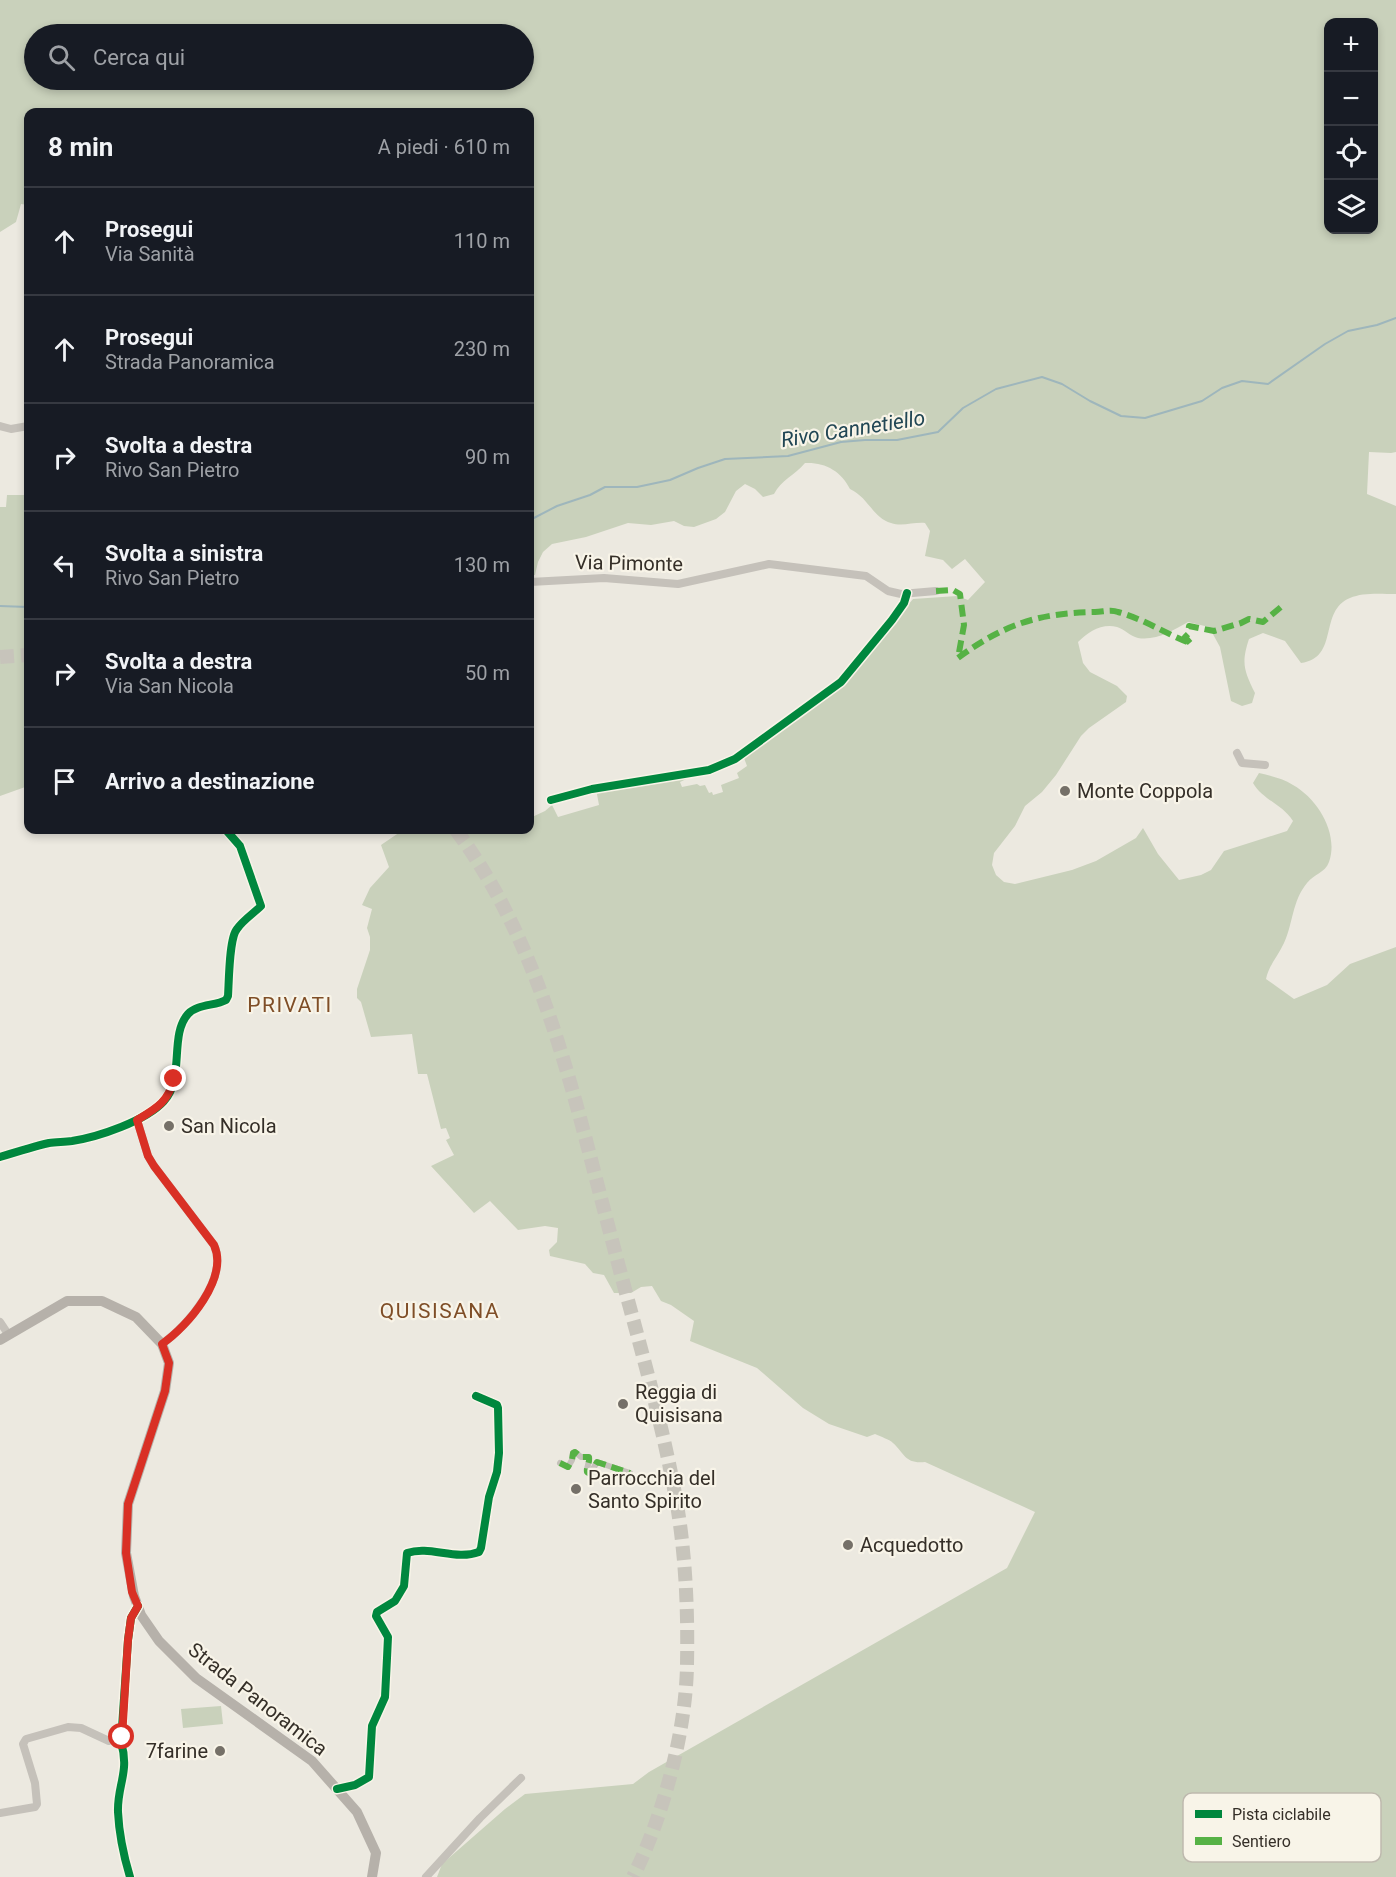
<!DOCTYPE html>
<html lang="it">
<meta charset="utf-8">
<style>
:root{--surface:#171b24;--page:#242831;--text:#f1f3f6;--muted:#9ea1a6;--line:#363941}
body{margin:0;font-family:Roboto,sans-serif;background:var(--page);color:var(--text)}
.controls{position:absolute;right:18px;top:18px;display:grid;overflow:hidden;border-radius:12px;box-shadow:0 3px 9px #0003}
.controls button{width:54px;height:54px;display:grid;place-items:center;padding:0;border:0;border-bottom:2px solid var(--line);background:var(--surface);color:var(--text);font:30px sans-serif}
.stop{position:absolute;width:18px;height:18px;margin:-14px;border:4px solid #d93025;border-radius:50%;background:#fff}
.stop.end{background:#d93025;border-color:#fff;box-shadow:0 2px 6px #0008}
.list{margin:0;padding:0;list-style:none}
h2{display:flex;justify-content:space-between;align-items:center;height:78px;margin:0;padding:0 24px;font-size:26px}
h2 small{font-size:20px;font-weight:400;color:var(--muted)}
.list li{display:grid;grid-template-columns:39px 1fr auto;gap:18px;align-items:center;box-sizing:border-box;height:108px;padding:0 24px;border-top:2px solid var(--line)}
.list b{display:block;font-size:22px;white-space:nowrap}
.list p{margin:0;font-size:20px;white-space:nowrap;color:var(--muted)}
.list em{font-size:20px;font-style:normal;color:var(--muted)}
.icon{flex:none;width:33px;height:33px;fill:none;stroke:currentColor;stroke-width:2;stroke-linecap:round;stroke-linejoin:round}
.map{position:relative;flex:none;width:1396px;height:1877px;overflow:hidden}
.search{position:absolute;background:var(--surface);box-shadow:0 3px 9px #0003;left:24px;top:24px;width:510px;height:66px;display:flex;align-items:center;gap:15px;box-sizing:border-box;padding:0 21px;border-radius:33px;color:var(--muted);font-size:22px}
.panel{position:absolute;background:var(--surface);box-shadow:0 3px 9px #0003;left:24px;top:108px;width:510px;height:726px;border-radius:12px}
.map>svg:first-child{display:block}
.green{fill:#c9d1bb;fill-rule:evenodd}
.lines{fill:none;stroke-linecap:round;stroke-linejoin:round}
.stream{stroke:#9eb6bc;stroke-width:2}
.trunk-tunnel{stroke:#c7c4bb;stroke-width:14;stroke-dasharray:14 7;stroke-linecap:butt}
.pedestrian{stroke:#c5c1ba;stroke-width:6}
.minor{stroke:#c5c1ba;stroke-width:8}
.secondary{stroke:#b6b1aa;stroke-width:10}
.quiet{stroke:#56b245;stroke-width:6;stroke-dasharray:12 6;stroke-linecap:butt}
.cycleway-casing{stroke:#f8f4e8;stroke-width:11}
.cycleway{stroke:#00873e;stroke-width:8}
.route{stroke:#d93025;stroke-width:8}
.poi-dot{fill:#757068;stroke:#f8f4e8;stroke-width:2}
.labels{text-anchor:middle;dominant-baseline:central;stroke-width:4.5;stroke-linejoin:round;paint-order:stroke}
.street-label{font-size:20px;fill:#352f28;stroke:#f8f4e8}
.poi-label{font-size:20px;fill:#352f28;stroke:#f8f4e8;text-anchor:start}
.water-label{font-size:21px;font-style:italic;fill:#214654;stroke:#f8f4e8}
.neighbourhood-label{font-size:21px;letter-spacing:1.5px;fill:#7f4e27;stroke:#f8f4e8}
.key{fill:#f8f4e8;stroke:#beb9ae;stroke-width:1.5}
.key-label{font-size:16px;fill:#352f28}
</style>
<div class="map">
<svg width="1396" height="1877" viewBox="0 0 1396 1877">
<rect width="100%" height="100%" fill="#ece9e0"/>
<!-- green -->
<path class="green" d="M 0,0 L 1396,0 L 1396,452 L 1391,453 L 1369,452 L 1367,494 L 1396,506 L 1396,594 C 1382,594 1363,592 1350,598 C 1318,611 1340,658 1301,663 L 1285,641 L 1263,633 L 1249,639 C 1241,663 1244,671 1255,693 L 1252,703 L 1242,706 L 1231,701 L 1220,647 L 1209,627 L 1188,622 C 1174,630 1156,641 1138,638 C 1130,636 1124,629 1117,627 C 1102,623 1088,632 1078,642 L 1083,663 L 1090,672 L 1117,686 L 1127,696 L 1126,702 L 1089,728 L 1081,736 L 1056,775 L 1042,792 L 1025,806 L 1015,826 L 994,853 L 992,865 L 996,875 L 1004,882 L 1015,884 L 1072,870 L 1096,861 L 1136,838 L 1143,828 L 1158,854 L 1179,880 L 1201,875 L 1211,870 L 1224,851 L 1287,831 L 1293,821 C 1282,804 1263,800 1253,783 L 1259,773 C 1271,776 1282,778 1293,785 C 1318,799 1339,834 1329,862 C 1325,873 1314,874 1307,883 C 1292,901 1293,924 1284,943 C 1278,956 1269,965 1266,979 L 1294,999 L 1327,985 L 1350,964 L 1396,947 L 1396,1877 L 437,1877 L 442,1864 L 505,1809 L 525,1794 L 633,1784 L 649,1772 L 1007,1568 L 1035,1512 L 925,1462 C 905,1464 905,1454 893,1443 C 889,1439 881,1437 875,1434 L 867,1437 L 829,1424 L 803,1408 L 757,1368 L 690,1341 L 694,1321 L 671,1305 L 661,1301 L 652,1286 L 641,1287 L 631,1293 L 614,1293 L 604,1275 L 593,1273 L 585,1264 L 550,1256 L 549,1250 L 557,1242 L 558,1228 L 545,1226 L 518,1230 L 490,1201 L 474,1213 L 431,1166 L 454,1155 L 446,1140 L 450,1138 L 446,1128 L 441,1129 L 427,1074 L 418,1074 L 412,1034 L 371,1037 L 361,1002 L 357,998 L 357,989 L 370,950 L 370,937 L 367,928 L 372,909 L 362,905 L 370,888 L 389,867 L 381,845 L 403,830 L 530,830 L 530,818 L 545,811 L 552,805 L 558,817 L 599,805 L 596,789 L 697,774 L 680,782 L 682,787 L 697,784 L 700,786 L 705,785 L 709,793 L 712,792 L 713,795 L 723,792 L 721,785 L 739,778 L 737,773 L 747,766 L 744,758 L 841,685 L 913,599 L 957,596 L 968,600 L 985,582 L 965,559 L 952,569 L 943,560 L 925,556 L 930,531 L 925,523 C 913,522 902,527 891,523 C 873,518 868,497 850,489 C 841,471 825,462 805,463 C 795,475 781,480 774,494 L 763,497 L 755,489 L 745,484 L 736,491 L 725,512 L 716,519 L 694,527 L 684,526 L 674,521 L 651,525 L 628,523 L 586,537 L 552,544 L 543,552 L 538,562 L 535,575 L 530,575 L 530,112 L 28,112 L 28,205 L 21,204 L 16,222 L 0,232 ZM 1328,22 L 1374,22 L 1374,230 L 1328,230 ZM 34,34 L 524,34 L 524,80 L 34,80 Z
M 7,495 L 28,495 L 28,724 L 24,727 L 28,738 L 28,786 L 0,796 L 0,507 L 6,507 Z
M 221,1706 L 223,1724 L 183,1728 L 181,1709 Z"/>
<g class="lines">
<!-- stream -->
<path class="stream" d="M 530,520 L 557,506 L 590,495 L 605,487 L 637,487 L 670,480 L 698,468 L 725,459 L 788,456 L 841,442 L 865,440 L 897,440 L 938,432 L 963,408 L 996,389 L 1042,377 L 1062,384 L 1090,401 L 1121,416 L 1145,418 L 1202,401 L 1222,388 L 1242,381 L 1268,384 L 1325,344 L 1348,331 L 1377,325 L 1396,318
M 0,606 L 28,607"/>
<!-- trunk-tunnel -->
<path class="trunk-tunnel" d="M 0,657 L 28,655
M 456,830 C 545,950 575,1102 613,1244 C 636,1333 663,1421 678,1511 C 686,1562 688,1614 687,1665 C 686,1732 663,1817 633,1877"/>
<!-- pedestrian -->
<path class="pedestrian" d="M 560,1463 L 568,1467 L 572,1460 L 573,1453 L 575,1452 L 581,1457 L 589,1457 C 590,1463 586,1467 587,1472 L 590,1474 L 597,1462 L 630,1473"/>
<!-- minor -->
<path class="minor" d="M 0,426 L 11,429 L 28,426
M 530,582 L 604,578 L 678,584 L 769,564 L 866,576 L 888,591 L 901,594 L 936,591
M 1237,753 L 1242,763 L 1265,765
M 551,800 L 592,789 L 709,770 L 735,759 L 841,682 L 892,620 L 904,603 L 907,593
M 137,1120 L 148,1156 L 154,1166 L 214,1245 C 229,1278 188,1325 162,1344
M 0,1157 C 16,1152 32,1147 49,1143 C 56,1142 64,1142 72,1141 C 98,1137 146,1121 164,1101 C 185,1079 169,1035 188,1014 C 197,1004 215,1006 226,1000 L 228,996 C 229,982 229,938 237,929 C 243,920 254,913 261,906 L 240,846 L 226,830
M 0,1322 L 8,1334
M 337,1789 L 355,1785 L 369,1777 L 372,1726 L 385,1697 L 387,1658 L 388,1637 L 376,1616 L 377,1612 L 395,1601 L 404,1586 L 407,1553 C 430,1545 455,1561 479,1552 L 481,1548 L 489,1497 L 497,1472 L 499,1453 L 498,1408 L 497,1405 L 476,1396
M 0,1813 L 35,1807 L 37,1804 L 35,1783 L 23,1744 L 26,1739 L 68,1727 L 81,1728 L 109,1741 L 122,1737
M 130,1877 C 124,1857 119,1833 118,1812 C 117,1785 130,1772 121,1742 L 128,1640 L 131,1618 L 138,1606
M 426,1877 L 480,1818 L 521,1778"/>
<!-- secondary -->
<path class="secondary" d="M 0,1340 L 67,1301 L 102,1301 L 136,1317 L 162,1344 L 169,1363 L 165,1391 L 128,1504 L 126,1553 L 134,1596 L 141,1615 L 159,1641 L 196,1678 L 312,1761 L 357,1812 L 376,1853 L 372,1877"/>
<!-- quiet -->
<path class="quiet" d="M 936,591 L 953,590 L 960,594 L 964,625 L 958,658 C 1004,624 1039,613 1095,612 C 1103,612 1111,609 1118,612 C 1144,619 1166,634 1190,643
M 1190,643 L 1185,637 L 1188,634 L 1189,626 L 1214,631 L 1241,623 L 1249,619 L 1263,622 L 1281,607
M 560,1463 L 568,1467 L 572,1460 L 573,1453 L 575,1452 L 581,1457 L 589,1457 C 590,1463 586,1467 587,1472 L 590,1474 L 597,1462 L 630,1473"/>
<defs>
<path id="cycleway" d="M 551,800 L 592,789 L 709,770 L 735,759 L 841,682 L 892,620 L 904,603 L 907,593
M 0,1157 C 16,1152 32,1147 49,1143 C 56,1142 64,1142 72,1141 C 98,1137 146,1121 164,1101 C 185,1079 169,1035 188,1014 C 197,1004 215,1006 226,1000 L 228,996 C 229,982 229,938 237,929 C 243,920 254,913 261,906 L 240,846 L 226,830
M 337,1789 L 355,1785 L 369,1777 L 372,1726 L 385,1697 L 387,1658 L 388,1637 L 376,1616 L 377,1612 L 395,1601 L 404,1586 L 407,1553 C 430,1545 455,1561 479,1552 L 481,1548 L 489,1497 L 497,1472 L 499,1453 L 498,1408 L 497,1405 L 476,1396
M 130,1877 C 124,1857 119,1833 118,1812 C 117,1785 130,1772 121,1742 L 128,1640 L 131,1618 L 138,1606"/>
</defs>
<!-- cycleway casing -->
<use href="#cycleway" class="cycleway-casing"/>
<!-- cycleway -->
<use href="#cycleway" class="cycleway"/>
</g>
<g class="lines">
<!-- route -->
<path class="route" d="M 122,1737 L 128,1640 L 131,1618 L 138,1606 L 132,1592 L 126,1553 L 128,1504 L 165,1391 L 169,1363 L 162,1344 C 188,1326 229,1278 214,1245 L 154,1166 L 148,1156 L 137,1120 C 157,1108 168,1102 174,1079"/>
</g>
<!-- markers -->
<g class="poi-dot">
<circle cx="1065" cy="791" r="6"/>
<circle cx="169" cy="1126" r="6"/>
<circle cx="623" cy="1404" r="6"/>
<circle cx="576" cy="1489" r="6"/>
<circle cx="848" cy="1545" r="6"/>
<circle cx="220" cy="1751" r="6"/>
</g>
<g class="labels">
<!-- street labels -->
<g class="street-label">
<text transform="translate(629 563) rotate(1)">Via Pimonte</text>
<text transform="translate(258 1699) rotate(38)">Strada Panoramica</text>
</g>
<!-- poi labels -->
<g class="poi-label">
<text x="1077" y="791">Monte Coppola</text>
<text x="181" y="1126">San Nicola</text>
<text x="635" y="1392">Reggia di<tspan x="635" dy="23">Quisisana</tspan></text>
<text x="588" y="1478">Parrocchia del<tspan x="588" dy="23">Santo Spirito</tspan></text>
<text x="860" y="1545">Acquedotto</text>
<text x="208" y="1751" text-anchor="end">7farine</text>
</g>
<!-- water labels -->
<g class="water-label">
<text transform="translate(853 429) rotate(-9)">Rivo Cannetiello</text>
</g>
<!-- neighbourhood labels -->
<g class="neighbourhood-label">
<text x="290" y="1005">PRIVATI</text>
<text x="440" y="1311">QUISISANA</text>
</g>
</g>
<!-- legend -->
<rect x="1183" y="1793" width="198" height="69" rx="9" class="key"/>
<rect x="1195" y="1810" width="27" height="8" fill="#00873e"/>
<rect x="1195" y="1837" width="27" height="8" fill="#56b245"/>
<g class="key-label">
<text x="1232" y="1820">Pista ciclabile</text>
<text x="1232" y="1847">Sentiero</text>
</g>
</svg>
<div class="controls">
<button>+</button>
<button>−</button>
<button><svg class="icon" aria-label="locate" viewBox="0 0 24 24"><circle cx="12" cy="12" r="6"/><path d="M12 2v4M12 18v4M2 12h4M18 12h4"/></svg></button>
<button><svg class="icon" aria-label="layers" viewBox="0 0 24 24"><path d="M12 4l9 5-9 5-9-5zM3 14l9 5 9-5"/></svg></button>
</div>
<div class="stop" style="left:122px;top:1737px"></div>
<div class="stop end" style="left:174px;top:1079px"></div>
<div class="search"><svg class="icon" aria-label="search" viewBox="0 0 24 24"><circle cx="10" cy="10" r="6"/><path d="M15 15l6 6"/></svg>Cerca qui</div>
<section class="panel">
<h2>8 min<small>A piedi · 610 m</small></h2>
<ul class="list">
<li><svg class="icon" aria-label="ahead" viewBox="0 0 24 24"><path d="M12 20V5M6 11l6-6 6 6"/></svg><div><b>Prosegui</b><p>Via Sanità</p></div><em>110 m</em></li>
<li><svg class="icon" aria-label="ahead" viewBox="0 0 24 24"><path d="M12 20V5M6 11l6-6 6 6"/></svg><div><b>Prosegui</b><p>Strada Panoramica</p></div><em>230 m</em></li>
<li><svg class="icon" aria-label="right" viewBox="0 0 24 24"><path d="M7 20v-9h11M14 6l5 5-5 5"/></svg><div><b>Svolta a destra</b><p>Rivo San Pietro</p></div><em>90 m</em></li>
<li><svg class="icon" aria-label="left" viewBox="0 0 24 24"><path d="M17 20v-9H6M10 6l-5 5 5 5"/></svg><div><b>Svolta a sinistra</b><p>Rivo San Pietro</p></div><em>130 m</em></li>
<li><svg class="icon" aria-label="right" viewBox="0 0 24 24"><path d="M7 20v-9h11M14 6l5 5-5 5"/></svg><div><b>Svolta a destra</b><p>Via San Nicola</p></div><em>50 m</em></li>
<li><svg class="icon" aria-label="arrive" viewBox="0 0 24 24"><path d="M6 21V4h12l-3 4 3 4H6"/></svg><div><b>Arrivo a destinazione</b></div></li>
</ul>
</section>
</div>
